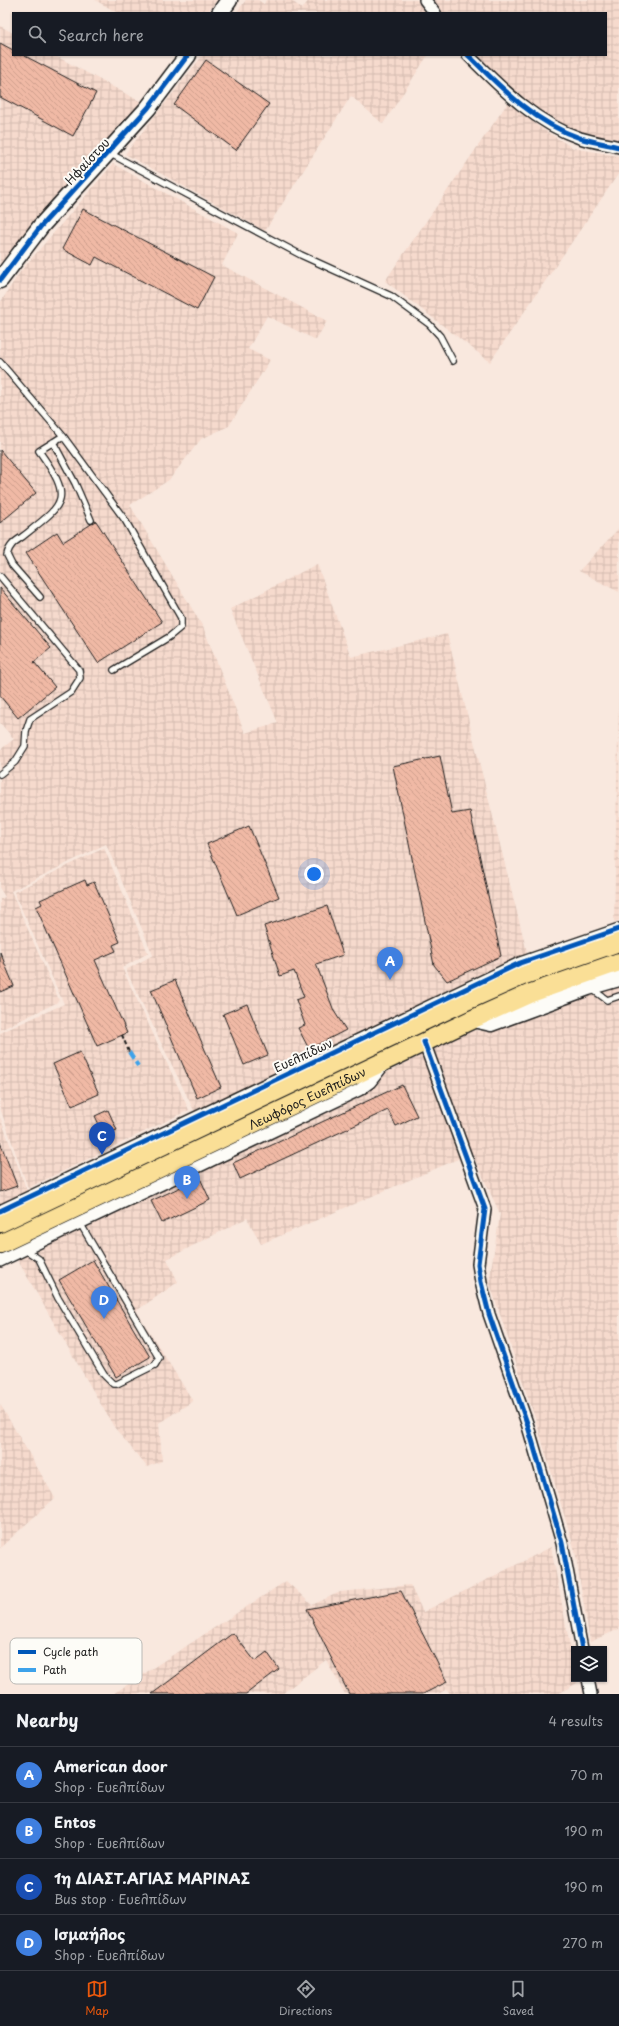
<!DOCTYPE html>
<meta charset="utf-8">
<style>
:root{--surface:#171b24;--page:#242831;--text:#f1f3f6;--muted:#9ea1a6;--line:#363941;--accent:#ea580c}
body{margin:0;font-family:"Playpen Sans",sans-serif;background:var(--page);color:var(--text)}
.controls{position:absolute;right:12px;bottom:12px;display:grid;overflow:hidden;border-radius:0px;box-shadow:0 1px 3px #0004}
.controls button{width:36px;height:36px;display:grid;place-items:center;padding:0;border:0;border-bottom:1px solid var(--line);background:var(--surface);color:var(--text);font:20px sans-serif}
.you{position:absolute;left:314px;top:874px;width:14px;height:14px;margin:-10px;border:3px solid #fff;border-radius:50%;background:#1a73e8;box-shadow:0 0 0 6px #1a73e833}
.badge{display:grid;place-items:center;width:26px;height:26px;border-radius:50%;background:var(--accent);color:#fff;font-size:13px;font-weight:700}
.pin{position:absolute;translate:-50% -33px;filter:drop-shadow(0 1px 2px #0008)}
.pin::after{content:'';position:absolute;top:21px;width:14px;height:12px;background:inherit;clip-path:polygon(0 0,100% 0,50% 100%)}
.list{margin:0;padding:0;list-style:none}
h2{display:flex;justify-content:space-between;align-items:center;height:52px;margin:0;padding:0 16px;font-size:17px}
h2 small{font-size:13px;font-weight:400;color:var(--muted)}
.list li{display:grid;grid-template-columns:26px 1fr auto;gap:12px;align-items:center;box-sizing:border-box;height:56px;padding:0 16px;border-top:1px solid var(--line)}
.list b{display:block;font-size:15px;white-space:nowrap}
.list p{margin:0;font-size:13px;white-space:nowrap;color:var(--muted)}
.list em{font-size:13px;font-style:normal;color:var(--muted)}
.icon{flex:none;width:22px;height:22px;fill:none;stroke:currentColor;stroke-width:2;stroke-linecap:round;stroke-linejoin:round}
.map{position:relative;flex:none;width:619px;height:1694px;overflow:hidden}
.search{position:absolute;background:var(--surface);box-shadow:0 1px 3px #0004;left:12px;right:12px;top:12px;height:44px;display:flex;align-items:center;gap:10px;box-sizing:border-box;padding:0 14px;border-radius:0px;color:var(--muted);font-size:15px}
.sheet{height:276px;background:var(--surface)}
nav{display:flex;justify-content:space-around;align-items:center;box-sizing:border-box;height:56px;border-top:1px solid var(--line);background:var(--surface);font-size:11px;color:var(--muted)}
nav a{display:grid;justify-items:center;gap:2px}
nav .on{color:var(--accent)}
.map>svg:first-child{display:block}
.industrial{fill:url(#industrial-grid)}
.building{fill:url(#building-back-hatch);stroke:#1c1c1c}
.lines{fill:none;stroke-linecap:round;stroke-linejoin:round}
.lane-casing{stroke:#1c1c1c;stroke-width:8}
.street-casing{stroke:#1c1c1c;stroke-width:14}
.secondary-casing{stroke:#1c1c1c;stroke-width:19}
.primary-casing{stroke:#1c1c1c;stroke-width:21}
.path{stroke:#1c1c1c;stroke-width:2;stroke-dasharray:4 3;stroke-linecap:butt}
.lane{stroke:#fdfcf7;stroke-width:5.5}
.street{stroke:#fdfcf7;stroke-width:11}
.secondary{stroke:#fdfcf7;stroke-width:16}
.primary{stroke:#fadf96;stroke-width:18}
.quiet{stroke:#3da2ea;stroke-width:4;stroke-dasharray:8 4;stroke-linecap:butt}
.cycleway-casing{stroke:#fdfcf7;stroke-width:8}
.cycleway{stroke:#0057b8;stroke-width:5}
.labels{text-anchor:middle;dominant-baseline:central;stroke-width:4;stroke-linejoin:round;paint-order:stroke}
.street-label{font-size:12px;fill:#1c1c1c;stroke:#fdfcf7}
.key{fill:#fdfcf7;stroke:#bab9b5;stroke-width:1}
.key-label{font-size:11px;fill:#1c1c1c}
</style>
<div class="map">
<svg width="619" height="1694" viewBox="0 0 619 1694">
<defs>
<pattern id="industrial-grid" width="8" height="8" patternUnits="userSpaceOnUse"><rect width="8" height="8" fill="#f6dacd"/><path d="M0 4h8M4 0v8" fill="none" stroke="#d2baaf"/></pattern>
<pattern id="building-back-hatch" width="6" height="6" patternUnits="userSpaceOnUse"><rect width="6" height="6" fill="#f0b9a5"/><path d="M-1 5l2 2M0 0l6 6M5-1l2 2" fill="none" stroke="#cd9e8d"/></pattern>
</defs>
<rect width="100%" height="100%" fill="#f9e8de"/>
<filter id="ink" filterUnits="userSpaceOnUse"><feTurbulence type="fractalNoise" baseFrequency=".025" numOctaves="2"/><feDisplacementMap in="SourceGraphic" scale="8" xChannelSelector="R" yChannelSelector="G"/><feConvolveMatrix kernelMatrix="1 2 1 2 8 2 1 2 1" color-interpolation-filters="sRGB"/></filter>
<g filter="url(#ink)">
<!-- industrial -->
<path class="industrial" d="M 95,0 L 217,0 L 207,13 L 118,13 Z
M 246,0 L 258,0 L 264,4 L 266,0 L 291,0 L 302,9 L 309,0 L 417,0 L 427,13 L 236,13 Z
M 429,0 L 619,0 L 619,145 L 582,135 L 552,123 L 508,91 L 473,55 L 606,55 L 606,13 L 439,13 Z
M 0,26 L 13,33 L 13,55 L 54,55 L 143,103 L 8,254 L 0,266 Z
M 203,55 L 428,55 L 383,124 L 351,96 L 265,231 L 125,154 Z
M 509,101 L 539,127 L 573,148 L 619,156 L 619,173 L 490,362 L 385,281 Z
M 113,164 L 238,233 L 222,265 L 327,321 L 316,340 L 267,316 L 248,349 L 270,360 L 229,426 L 201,439 L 169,480 L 130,505 L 203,627 L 245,733 L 278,723 L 230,609 L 317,564 L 351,657 L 447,634 L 530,964 L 199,1121 L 126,970 L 153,955 L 106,844 L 11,891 L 59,1000 L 56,1003 L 0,1030 L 0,899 L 5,897 L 0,889 L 0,750 L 14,739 L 0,723 L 0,303 L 20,272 Z
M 619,528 L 619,592 L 579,571 Z
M 619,693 L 619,921 L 614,922 Z
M 104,848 L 148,953 L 122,968 L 189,1110 L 28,1188 L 0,1108 L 0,1033 L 64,1004 L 14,892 Z
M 619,982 L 619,1629 L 590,1642 L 575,1551 L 535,1418 L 489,1282 L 500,1214 L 472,1153 L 261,1244 L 247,1218 L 167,1259 L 178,1282 L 136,1311 L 193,1401 L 159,1423 L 162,1461 L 147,1467 L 114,1427 L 17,1259 L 471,1030 L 491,1032 L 595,989 Z
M 0,1117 L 27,1191 L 0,1205 Z
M 0,1404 L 55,1498 L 0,1548 Z
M 551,1547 L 574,1667 L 574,1679 L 576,1679 L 577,1683 L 558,1694 L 450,1694 L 447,1689 L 438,1694 L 345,1694 L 326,1660 L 282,1694 L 113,1694 L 286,1581 L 312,1605 L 340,1592 L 410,1585 L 423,1612 Z"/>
<!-- building -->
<path class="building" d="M 0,43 L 13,50 L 13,55 L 23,55 L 96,93 L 73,136 L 0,97 Z
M 206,60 L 269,104 L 236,150 L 174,105 Z
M 83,209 L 214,277 L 197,310 L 96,257 L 92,265 L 62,249 Z
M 0,450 L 36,493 L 0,523 Z
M 96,521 L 162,622 L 98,663 L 26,553 L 57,532 L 63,542 Z
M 0,588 L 51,648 L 34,662 L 55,687 L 18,718 L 0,696 Z
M 440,756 L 452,814 L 470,811 L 501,956 L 447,981 L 434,965 L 393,766 Z
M 249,826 L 279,897 L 237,915 L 207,844 Z
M 85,880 L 87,885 L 94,882 L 120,942 L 113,945 L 116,951 L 95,960 L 127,1033 L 97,1046 L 36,907 L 42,904 L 40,900 Z
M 327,906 L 343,955 L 316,964 L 334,1011 L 346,1030 L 309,1049 L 298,1028 L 305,1025 L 296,1000 L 304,997 L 294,971 L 280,976 L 264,926 Z
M 0,952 L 14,986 L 0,992 Z
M 175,980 L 221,1087 L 197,1098 L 151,990 Z
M 247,1004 L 268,1055 L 244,1065 L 223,1014 Z
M 80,1052 L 99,1094 L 72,1106 L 53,1064 Z
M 402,1085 L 417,1116 L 396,1126 L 388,1110 L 240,1179 L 233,1163 Z
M 108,1110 L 117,1130 L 104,1135 L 95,1116 Z
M 0,1142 L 17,1186 L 0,1192 Z
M 200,1178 L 210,1200 L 162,1223 L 151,1201 Z
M 93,1260 L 150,1357 L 116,1377 L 59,1280 Z
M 401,1591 L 447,1682 L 423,1694 L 349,1694 L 307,1609 Z
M 233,1633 L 255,1661 L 267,1652 L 279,1669 L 246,1694 L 152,1694 Z"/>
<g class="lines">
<defs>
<path id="lane" d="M 109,153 L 301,255 L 391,296 L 429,324 L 440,336 L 453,361
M 0,362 L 63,436 L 125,520 L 181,618 L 181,627 L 169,637 L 114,670
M 53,442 L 75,483 L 91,520
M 0,576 L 79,670 L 80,678 L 71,692 L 30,719 L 26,731 L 25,746 L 15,762 L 0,774
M 40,597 L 12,565 L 7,555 C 9,546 14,542 22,537 C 65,503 74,500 39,451 L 63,436
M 592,989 L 607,1000 L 619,996
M 24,1249 L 39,1259 L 58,1298 L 104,1375 L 113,1384 L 117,1384 L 155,1365 L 159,1358 L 80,1223"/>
<path id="street" d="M 425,0 L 435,13
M 468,55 C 501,88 535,123 580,138 C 593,142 606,144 619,147
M 424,1042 L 485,1209 L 478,1264 L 481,1282 L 489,1314 L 527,1423 L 562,1543 L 582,1649
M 0,1211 L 520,963 L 619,929
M 0,1261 L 359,1090 L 370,1082 L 385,1063
M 588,1679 L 591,1694"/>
<path id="secondary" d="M 220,13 L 229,0
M 0,280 L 41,226 L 148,108 L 188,55
M 473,1019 L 491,1023 L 588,987 L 619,978"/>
<g id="primary">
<path d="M 0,1223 L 464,1002 L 525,975 L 619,942"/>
<path id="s1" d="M 0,1244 L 473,1019 L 531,993 L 619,962"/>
</g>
</defs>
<!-- lane casing -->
<use href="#lane" class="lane-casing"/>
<!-- street casing -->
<use href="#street" class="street-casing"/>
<!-- secondary casing -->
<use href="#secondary" class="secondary-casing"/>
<!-- primary casing -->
<use href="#primary" class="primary-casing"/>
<!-- path -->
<path class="path" d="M 122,1035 L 129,1052"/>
<!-- lane -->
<use href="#lane" class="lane"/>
<!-- street -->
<use href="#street" class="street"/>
<!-- secondary -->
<use href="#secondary" class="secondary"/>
<!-- primary -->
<use href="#primary" class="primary"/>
<!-- quiet -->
<path class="quiet" d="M 129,1052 L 138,1066"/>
<defs>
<path id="cycleway" d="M 468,55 C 501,88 535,123 580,138 C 593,142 606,144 619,147
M 0,280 L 41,226 L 148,108 L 188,55
M 424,1042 L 485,1209 L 478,1264 L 481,1282 L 489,1314 L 527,1423 L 562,1543 L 582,1649
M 0,1211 L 520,963 L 619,929"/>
</defs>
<!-- cycleway casing -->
<use href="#cycleway" class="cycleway-casing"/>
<!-- cycleway -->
<use href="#cycleway" class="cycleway"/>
</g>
</g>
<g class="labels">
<!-- street labels -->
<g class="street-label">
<text transform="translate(87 161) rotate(-47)">Ηφαίστου</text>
<text transform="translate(303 1055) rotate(-25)">Ευελπίδων</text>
<text stroke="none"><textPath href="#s1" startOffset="340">Λεωφόρος Ευελπίδων</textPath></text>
</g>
</g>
<!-- legend -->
<rect x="10" y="1638" width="132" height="46" rx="6" class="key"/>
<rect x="18" y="1650" width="18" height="4" fill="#0057b8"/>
<rect x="18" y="1668" width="18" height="4" fill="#3da2ea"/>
<g class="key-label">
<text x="43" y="1656">Cycle path</text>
<text x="43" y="1674">Path</text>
</g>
</svg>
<div class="controls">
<button><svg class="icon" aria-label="layers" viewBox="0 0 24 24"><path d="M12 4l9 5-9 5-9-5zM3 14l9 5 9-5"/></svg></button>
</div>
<div class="you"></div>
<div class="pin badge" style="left:390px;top:980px;background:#3f7fe0">A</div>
<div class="pin badge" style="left:187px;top:1199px;background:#3f7fe0">B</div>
<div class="pin badge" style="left:102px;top:1155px;background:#1a4fb4">C</div>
<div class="pin badge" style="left:104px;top:1319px;background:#3f7fe0">D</div>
<div class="search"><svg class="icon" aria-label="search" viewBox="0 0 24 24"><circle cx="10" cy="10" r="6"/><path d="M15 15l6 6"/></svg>Search here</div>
</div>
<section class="sheet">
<h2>Nearby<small>4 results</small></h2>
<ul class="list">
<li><span class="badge" style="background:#3f7fe0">A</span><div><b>American door</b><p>Shop · Ευελπίδων</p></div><em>70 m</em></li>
<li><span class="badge" style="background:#3f7fe0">B</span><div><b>Entos</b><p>Shop · Ευελπίδων</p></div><em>190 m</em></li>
<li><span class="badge" style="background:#1a4fb4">C</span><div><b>1η ΔΙΑΣΤ.ΑΓΙΑΣ ΜΑΡΙΝΑΣ</b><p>Bus stop · Ευελπίδων</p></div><em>190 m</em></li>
<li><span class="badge" style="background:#3f7fe0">D</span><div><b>Ισμαήλος</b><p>Shop · Ευελπίδων</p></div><em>270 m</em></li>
</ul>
</section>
<nav>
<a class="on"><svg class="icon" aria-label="map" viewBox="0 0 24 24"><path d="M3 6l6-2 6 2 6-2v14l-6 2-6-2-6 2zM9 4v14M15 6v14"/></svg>Map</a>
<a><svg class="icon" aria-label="directions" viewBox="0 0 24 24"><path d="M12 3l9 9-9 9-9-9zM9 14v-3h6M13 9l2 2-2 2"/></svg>Directions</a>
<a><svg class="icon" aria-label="saved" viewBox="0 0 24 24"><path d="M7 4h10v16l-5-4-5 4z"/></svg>Saved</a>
</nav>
